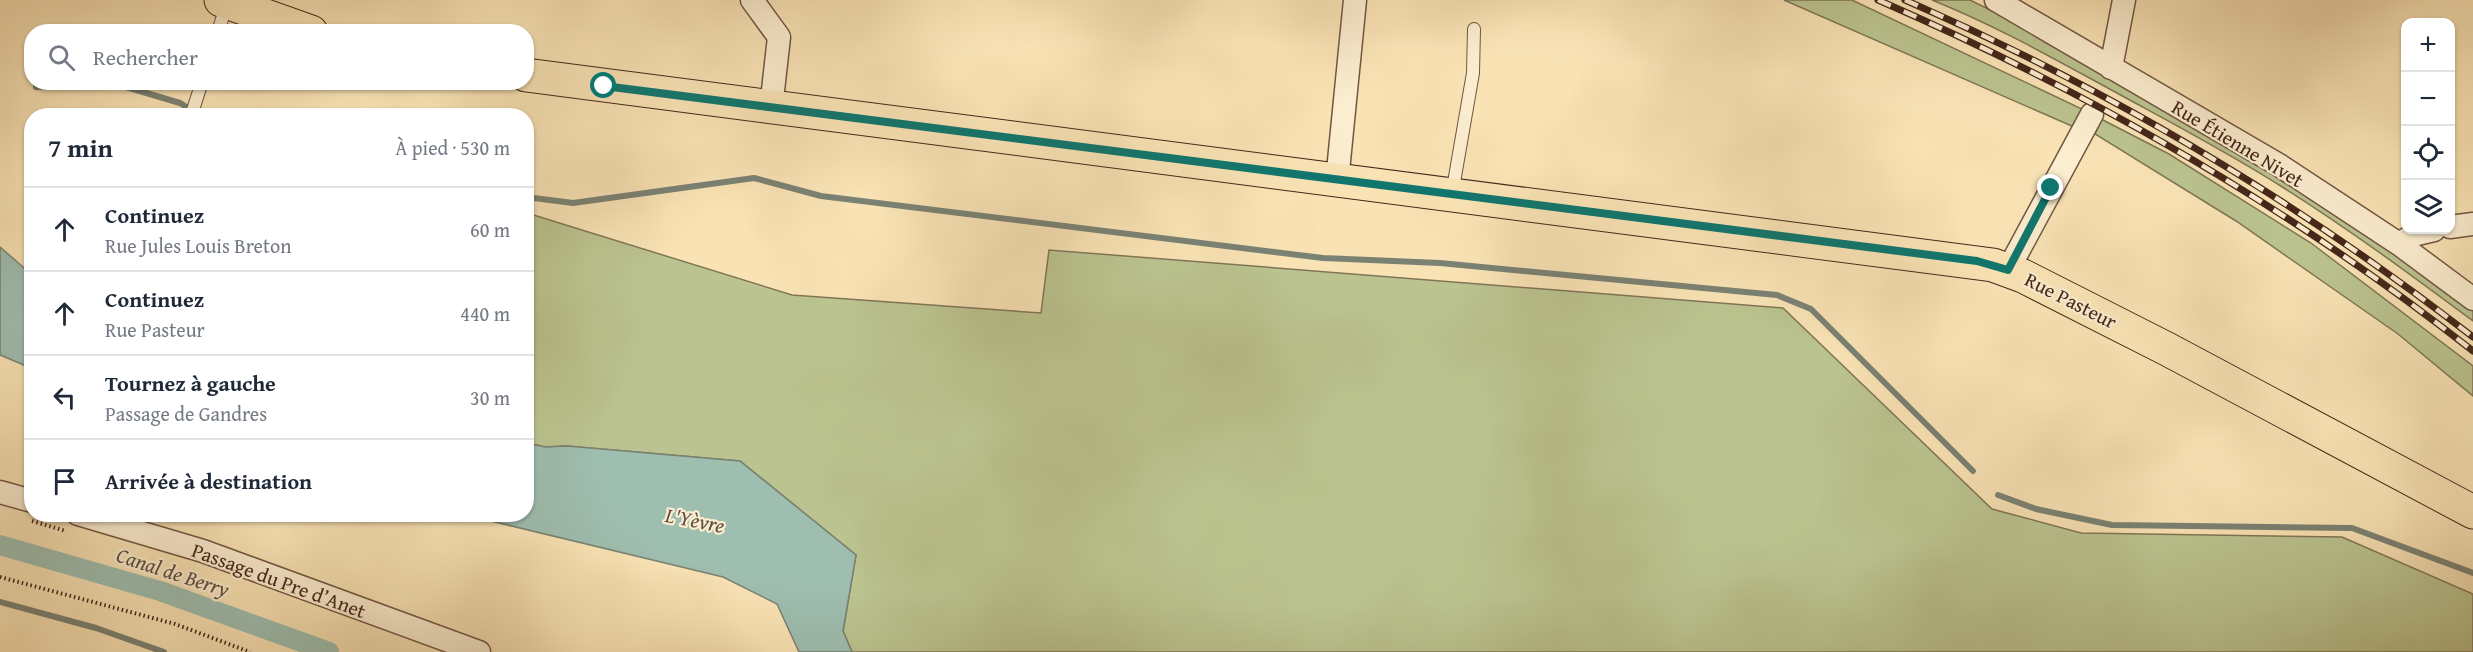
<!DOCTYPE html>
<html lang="fr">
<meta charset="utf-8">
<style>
:root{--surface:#fff;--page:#f2f2f3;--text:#1f2937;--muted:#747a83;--line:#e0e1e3}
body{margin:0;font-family:"Gentium Book Plus",serif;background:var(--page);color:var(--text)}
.controls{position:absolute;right:18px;top:18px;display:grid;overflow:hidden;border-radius:12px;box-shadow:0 2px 4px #0004}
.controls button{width:54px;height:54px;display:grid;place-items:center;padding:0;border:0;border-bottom:2px solid var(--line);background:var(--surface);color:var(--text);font:30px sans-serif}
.stop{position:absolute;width:18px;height:18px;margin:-14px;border:4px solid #0f766e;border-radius:50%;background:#fff}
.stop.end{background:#0f766e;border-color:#fff;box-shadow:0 2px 6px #0008}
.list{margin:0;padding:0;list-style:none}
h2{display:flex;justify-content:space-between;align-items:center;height:78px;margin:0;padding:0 24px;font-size:26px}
h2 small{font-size:20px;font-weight:400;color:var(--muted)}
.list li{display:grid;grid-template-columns:39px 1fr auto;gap:18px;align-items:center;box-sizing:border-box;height:84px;padding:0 24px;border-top:2px solid var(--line)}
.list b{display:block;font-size:22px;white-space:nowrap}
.list p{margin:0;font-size:20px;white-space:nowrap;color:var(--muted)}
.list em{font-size:20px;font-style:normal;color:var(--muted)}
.icon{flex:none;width:33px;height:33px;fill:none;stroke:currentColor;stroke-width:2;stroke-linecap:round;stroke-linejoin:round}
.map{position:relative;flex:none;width:2473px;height:652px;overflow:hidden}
.search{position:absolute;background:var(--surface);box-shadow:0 2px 4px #0004;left:24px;top:24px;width:510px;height:66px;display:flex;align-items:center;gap:15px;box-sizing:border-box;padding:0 21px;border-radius:24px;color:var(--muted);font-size:22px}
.panel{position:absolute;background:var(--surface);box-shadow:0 2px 4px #0004;left:24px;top:108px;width:510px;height:414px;border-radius:24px}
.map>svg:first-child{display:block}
.green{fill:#bbc490;stroke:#807656;stroke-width:1.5}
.water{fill:#9ebeb0;stroke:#7a8274;stroke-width:1.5}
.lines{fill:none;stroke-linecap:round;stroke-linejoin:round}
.stream{stroke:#7a8274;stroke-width:6}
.canal{stroke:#9ebeb0;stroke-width:20}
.lane-casing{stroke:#725642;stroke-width:14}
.street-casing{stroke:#725642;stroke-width:25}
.primary-casing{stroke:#45271b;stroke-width:35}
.path{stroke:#45271b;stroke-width:4;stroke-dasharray:1.5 3;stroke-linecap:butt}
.lane{stroke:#fbedcf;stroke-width:12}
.street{stroke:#fbedcf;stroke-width:22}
.primary{stroke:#f9e3b5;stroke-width:33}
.rail-casing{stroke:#45271b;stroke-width:7}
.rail{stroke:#fbedcf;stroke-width:4.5;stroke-dasharray:14;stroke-linecap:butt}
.route{stroke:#0f766e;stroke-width:8}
.labels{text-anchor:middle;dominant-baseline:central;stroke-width:4.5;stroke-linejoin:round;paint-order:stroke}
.street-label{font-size:20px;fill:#45271b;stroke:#fbedcf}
.water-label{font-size:21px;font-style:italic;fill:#5b4d40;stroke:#fbedcf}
</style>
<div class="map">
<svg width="2473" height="652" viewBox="0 0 2473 652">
<rect width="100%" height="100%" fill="#f9e3b5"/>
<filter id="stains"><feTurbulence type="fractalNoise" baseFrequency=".00333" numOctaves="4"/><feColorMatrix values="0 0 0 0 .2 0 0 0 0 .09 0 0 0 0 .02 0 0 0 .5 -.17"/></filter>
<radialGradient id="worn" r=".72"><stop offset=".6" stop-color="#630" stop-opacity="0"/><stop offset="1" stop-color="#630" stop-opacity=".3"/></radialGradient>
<!-- green -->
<path class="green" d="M 1784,0 L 1852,0 L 2082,109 L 2074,127 Z
M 1932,0 L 1970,0 L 2023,26 L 2227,143 L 2422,272 L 2473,309 L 2473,321 C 2411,275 2349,229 2284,188 C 2226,151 2166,120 2106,87 C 2049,56 1992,24 1932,0 Z
M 2101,119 L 2169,154 L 2311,243 L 2473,366 L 2473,396 L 2398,334 L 2236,221 L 2095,134 Z
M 527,213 L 792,295 L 1041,313 L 1049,250 L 1783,308 L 1992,509 L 2081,533 L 2342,537 L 2473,594 L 2473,652 L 852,652 L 843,631 L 856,555 L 740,461 L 567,446 L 545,447 L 527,443 Z"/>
<!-- water -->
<path class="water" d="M 0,247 L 31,274 L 31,368 L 0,355 Z
M 527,443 L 545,447 L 567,446 L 740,461 L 856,555 L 843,631 L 852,652 L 799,652 L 777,604 L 723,577 L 466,515 L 526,514 Z"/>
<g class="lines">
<!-- stream -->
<path class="stream" d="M 36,87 L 116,84 L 180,103 L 201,116
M 526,197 L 573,203 L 754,178 L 821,196 L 1323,258 L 1440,263 L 1777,295 L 1811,309 L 1973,471
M 1998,495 L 2036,509 L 2112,525 L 2352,528 L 2473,573
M 0,602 L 96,628 L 164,652"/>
<!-- canal -->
<path class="canal" d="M 0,545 L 160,591 L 329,652"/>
<defs>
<path id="lane" d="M 218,32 L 227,3
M 191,116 L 202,82
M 1452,194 L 1473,73 L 1474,29"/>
<path id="street" d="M 752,0 L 779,37 L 771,108
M 1996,0 L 2279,165 L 2399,244 L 2473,299
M 2111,68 L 2124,0
M 1337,181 L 1355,0
M 2450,227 L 2473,224
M 2399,244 L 2413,235 L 2434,230
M 2008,270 L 2092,114
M 0,492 L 32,501
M 78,514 L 203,551 L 479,652"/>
<path id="primary" d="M 221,0 L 311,32
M 526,75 L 1993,265 L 2023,276 L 2167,349 L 2473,512"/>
</defs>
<!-- lane casing -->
<use href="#lane" class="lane-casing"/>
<!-- street casing -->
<use href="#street" class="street-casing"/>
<!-- primary casing -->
<use href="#primary" class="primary-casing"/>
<!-- path -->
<path class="path" d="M 32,521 L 66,531
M 0,577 L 175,624 L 250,652"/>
<!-- lane -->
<use href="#lane" class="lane"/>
<!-- street -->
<use href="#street" class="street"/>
<!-- primary -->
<use href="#primary" class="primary"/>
<defs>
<path id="rail" d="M 1878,0 C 2090,92 2291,208 2473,351
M 1905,0 C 2107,88 2299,202 2473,337"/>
</defs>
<!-- rail casing -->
<use href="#rail" class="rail-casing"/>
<!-- rail -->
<use href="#rail" class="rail"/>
</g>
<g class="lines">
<!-- route -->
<path class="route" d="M 604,86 L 1977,261 L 2008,270 L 2051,188"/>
</g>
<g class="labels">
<!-- street labels -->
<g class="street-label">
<text transform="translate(2238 143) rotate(31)">Rue Étienne Nivet</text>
<text transform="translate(2071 300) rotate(27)">Rue Pasteur</text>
<text transform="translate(279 580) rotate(20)">Passage du Pre d’Anet</text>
</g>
<!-- water labels -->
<g class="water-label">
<text transform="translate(695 520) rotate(11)">L'Yèvre</text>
<text transform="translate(173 572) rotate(18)">Canal de Berry</text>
</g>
</g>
<rect width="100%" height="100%" filter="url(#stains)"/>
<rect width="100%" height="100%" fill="url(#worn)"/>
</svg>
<div class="controls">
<button>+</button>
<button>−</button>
<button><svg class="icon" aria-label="locate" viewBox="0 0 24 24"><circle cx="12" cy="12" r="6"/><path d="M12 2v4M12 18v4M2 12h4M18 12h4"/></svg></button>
<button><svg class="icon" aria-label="layers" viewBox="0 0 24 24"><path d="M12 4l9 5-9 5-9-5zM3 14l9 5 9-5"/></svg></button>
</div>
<div class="stop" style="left:604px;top:86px"></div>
<div class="stop end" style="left:2051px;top:188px"></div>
<div class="search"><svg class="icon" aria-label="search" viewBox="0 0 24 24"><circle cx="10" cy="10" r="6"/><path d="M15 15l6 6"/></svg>Rechercher</div>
<section class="panel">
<h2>7 min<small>À pied · 530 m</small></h2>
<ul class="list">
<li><svg class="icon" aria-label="ahead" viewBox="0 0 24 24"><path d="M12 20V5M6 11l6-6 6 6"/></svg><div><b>Continuez</b><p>Rue Jules Louis Breton</p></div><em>60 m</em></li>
<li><svg class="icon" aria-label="ahead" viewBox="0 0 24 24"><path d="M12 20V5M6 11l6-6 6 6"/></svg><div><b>Continuez</b><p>Rue Pasteur</p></div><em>440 m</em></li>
<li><svg class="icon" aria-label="left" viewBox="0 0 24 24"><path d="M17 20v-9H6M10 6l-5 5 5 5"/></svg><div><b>Tournez à gauche</b><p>Passage de Gandres</p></div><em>30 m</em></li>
<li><svg class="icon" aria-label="arrive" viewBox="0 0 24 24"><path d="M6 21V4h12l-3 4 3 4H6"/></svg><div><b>Arrivée à destination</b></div></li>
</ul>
</section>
</div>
